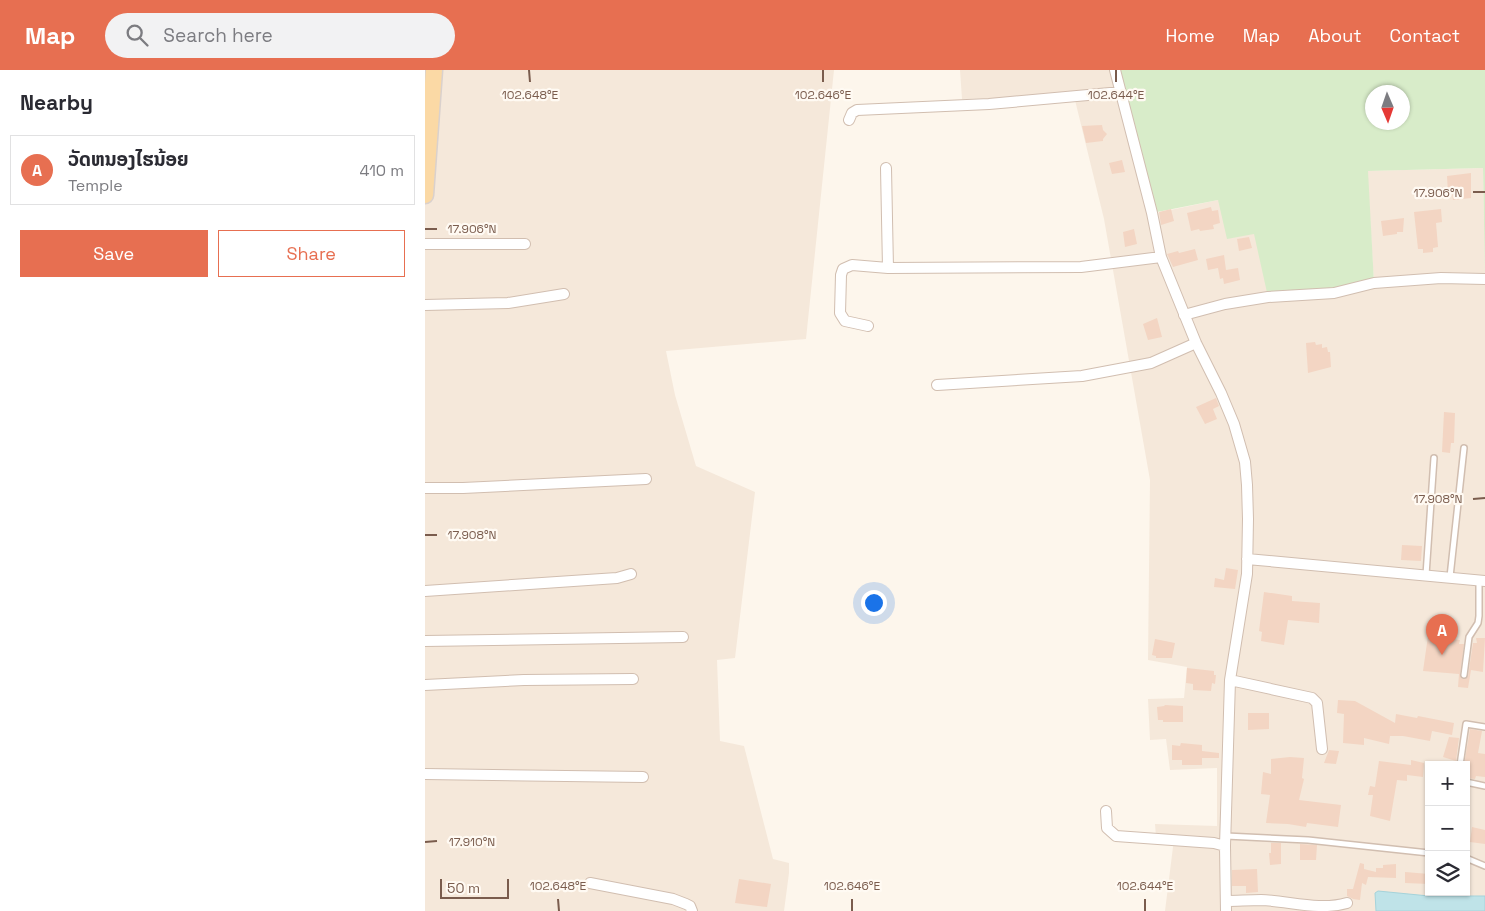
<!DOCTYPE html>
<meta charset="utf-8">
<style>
:root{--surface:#fff;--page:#f2f2f3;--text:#2b2b33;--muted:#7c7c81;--line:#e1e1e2;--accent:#e76f51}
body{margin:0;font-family:"Space Grotesk","Noto Sans Lao",sans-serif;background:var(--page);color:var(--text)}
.controls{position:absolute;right:15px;bottom:15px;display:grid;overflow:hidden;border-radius:0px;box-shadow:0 1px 4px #0004}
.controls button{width:45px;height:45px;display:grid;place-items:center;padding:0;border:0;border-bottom:1px solid var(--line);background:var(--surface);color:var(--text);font:25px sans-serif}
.compass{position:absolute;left:940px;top:15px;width:45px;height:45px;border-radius:50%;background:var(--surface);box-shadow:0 1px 4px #0004;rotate:178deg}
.scale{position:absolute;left:15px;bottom:12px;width:69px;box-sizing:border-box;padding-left:5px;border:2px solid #7a5c4d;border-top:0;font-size:14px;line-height:18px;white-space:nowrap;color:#7a5c4d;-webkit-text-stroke:4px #fffaf3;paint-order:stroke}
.you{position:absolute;left:448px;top:532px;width:18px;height:18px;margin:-12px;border:4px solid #fff;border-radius:50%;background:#1a73e8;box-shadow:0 0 0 8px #1a73e833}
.badge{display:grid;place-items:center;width:32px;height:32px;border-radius:50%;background:var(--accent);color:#fff;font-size:16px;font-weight:700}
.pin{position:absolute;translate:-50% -41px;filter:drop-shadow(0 1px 2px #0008)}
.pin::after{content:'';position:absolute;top:26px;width:18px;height:15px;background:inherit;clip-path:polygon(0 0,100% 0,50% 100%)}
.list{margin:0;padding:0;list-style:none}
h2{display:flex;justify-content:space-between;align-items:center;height:65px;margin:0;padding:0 20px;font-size:21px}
h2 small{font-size:16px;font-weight:400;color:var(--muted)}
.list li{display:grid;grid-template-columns:32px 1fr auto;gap:15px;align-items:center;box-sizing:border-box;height:70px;margin:0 10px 10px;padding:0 10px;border:1px solid var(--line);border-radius:0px}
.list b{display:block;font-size:19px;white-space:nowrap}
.list p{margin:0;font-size:16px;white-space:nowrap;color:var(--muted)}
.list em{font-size:16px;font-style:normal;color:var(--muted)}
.actions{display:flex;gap:10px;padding:15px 20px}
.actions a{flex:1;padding:11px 0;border:1px solid var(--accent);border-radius:0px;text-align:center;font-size:18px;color:var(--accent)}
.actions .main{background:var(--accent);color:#fff}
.icon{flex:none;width:28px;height:28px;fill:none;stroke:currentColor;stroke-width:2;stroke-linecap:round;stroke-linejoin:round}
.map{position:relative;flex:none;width:1060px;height:841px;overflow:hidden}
header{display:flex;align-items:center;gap:30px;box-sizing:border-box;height:70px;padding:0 25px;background:var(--accent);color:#fff}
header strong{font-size:24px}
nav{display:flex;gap:28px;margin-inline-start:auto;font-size:18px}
.search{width:350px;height:45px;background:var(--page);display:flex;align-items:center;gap:12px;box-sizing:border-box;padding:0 18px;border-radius:28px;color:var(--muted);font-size:19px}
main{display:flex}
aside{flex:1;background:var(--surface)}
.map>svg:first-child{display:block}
.residential{fill:#f5e8da;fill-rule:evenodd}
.green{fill:#d8ecc9;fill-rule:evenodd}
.water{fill:#bfe3e8;stroke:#a5d3da}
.building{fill:#f3d5c3}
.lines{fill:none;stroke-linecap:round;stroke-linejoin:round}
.lane-casing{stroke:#d1beb0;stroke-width:8}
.street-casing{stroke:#d1beb0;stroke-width:12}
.primary-casing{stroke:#dad1cd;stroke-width:19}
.lane{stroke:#fff;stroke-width:5}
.street{stroke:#fff;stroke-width:10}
.primary{stroke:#fbd9a5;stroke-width:16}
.ticks{fill:none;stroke:#7a5c4d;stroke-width:2}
.ticks-label{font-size:12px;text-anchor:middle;fill:#7a5c4d;stroke:#fffaf3;stroke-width:4.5;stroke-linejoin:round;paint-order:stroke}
</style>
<header>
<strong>Map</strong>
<div class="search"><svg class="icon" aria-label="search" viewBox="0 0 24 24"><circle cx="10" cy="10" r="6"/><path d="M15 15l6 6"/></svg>Search here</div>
<nav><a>Home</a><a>Map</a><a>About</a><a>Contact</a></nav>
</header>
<main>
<aside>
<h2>Nearby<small></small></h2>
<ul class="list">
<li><span class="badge">A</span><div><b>ວັດຫນອງໄຮນ້ອຍ</b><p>Temple</p></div><em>410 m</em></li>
</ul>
<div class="actions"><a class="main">Save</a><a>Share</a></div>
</aside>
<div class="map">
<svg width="1060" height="841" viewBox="0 0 1060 841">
<rect width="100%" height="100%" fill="#fdf6ec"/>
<!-- residential -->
<path class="residential" d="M 0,0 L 409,0 L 381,269 L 241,281 L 250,325 L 271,396 L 330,422 L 310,588 L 292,590 L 295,671 L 319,676 L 348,789 L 364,793 L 364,803 L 359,841 L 0,841 Z
M 535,0 L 693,0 L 731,143 L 793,130 L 829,164 L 949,213 L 942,101 L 1058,98 L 1060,209 L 1060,841 L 740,841 L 749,769 L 731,767 L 730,754 L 792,756 L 792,698 L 745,700 L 741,669 L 725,670 L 723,629 L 759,628 L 762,597 L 723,590 L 725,410 L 679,149 L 649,26 L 537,29 ZM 1004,695 L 1041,695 L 1041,822 L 1004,822 Z"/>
<!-- green -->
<path class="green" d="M 693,0 L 1060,0 L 1060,209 L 1058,98 L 943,101 L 949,213 L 843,227 L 829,164 L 802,169 L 793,130 L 727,143 ZM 948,22 L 978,22 L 978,52 L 948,52 Z"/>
<!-- water -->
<path class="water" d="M 953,821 L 1004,826 L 1060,826 L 1060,841 L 951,841 L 950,823 Z"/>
<!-- building -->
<path class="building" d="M 677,55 L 678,60 L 682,64 L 678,69 L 678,71 L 661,73 L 657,56 Z
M 697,90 L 700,102 L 687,104 L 684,93 Z
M 1046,103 L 1046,128 L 1028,130 L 1027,123 L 1023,123 L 1022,106 Z
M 786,137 L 787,141 L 793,140 L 795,153 L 788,155 L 789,159 L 775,161 L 774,159 L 766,161 L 762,143 Z
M 746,139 L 749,151 L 736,155 L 734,142 Z
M 1016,139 L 1017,152 L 1011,153 L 1013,177 L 1008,178 L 1008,182 L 998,183 L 998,179 L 993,179 L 989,142 Z
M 979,148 L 978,162 L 972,162 L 972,164 L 958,166 L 956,151 Z
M 709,159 L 712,174 L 700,177 L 698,162 Z
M 824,167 L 827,178 L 814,181 L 812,169 Z
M 770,179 L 773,190 L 748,197 L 742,184 L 753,181 L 754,183 Z
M 799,185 L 801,200 L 813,198 L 815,210 L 799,214 L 798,208 L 795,209 L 793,198 L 783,200 L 781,189 Z
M 732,248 L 737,267 L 723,270 L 718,254 Z
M 890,272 L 891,275 L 897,274 L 897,278 L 902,277 L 903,282 L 905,282 L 906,297 L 883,303 L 881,273 Z
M 791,328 L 794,336 L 788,339 L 792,349 L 780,354 L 771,337 Z
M 1019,342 L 1030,343 L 1029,373 L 1026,373 L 1025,383 L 1017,382 Z
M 977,475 L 997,476 L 996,491 L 976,490 Z
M 801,498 L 813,500 L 810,519 L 789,517 L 790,508 L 799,510 Z
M 839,522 L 867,526 L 867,531 L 895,533 L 894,553 L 863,550 L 859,575 L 836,571 L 837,562 L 834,561 Z
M 1019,565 L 1026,565 L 1027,569 L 1035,570 L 1034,574 L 1039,574 L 1035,605 L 1036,608 L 1039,609 L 1043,606 L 1048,573 L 1052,573 L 1051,568 L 1060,568 L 1058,602 L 1046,600 L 1043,618 L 1033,617 L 1034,604 L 998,601 L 1003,566 L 1019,569 Z
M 730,569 L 750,573 L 747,588 L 731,588 L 731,586 L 727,585 Z
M 762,598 L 789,601 L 789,605 L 791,605 L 790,614 L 787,613 L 786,621 L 768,620 L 768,614 L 761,613 Z
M 913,630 L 930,631 L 970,653 L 971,644 L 992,648 L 993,646 L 1029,653 L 1027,665 L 1007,661 L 1005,671 L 978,666 L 965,666 L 964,674 L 939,668 L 939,675 L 918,673 L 919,644 L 912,643 Z
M 740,635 L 758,636 L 758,652 L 738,652 L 738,650 L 733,650 L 732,637 L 739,636 Z
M 823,643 L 844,643 L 844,659 L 823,660 Z
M 1045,659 L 1057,661 L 1053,683 L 1060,684 L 1060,707 L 1051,706 L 1050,709 L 1041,708 L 1041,695 L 1039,695 Z
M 1024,667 L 1034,668 L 1031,691 L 1018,687 Z
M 756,673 L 777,675 L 777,681 L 794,683 L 794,688 L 777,688 L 777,695 L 757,695 L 757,690 L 747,690 L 747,675 L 755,676 Z
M 904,680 L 914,681 L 911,694 L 899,693 Z
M 865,687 L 879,688 L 877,708 L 879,709 L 874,730 L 916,735 L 913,757 L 882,753 L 881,757 L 863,754 L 841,753 L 845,725 L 836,724 L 838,702 L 846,704 L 846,689 Z
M 986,690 L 999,693 L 998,707 L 982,705 L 982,711 L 972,710 L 965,751 L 945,746 L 948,725 L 943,725 L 945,716 L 950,717 L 954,691 L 986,695 Z
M 1047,757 L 1060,760 L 1060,774 L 1045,772 Z
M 846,773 L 856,773 L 856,794 L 845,795 L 844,783 L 846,783 Z
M 875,774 L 892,775 L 891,790 L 875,790 Z
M 935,793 L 939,794 L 939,799 L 951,802 L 951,798 L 958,798 L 958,795 L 971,794 L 971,808 L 943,807 L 941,815 L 937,813 L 935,830 L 928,829 L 922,826 L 922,819 L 928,819 Z
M 832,799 L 833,822 L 821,823 L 821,816 L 807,816 L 807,800 Z
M 980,802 L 1004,804 L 1004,814 L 980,813 Z
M 314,809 L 346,814 L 342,837 L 310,833 Z"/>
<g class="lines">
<defs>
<path id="lane" d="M 1001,505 L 1009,388
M 1025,507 L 1039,378
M 1039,605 L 1044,567 L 1053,553 L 1054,546 L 1054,511
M 1035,695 L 1041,654 L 1060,657
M 1041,712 L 1060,716
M 801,766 L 883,770 L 1004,783
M 1041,788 L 1060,796"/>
<path id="street" d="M 690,0 L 727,143 L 736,187 L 771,273 L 796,323 L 809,354 L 820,392 L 822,415 L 823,449 L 822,504 L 805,610 L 800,776 L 801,841
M 424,50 L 427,43 L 432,40 L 564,34 L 696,22
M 461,98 L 463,198
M 0,174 L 100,174
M 0,235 L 83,233 L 139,224
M 759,245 L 800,234 L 843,227 L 909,223 L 949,213 L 1016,208 L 1060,209
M 443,256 L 420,251 L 415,243 L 416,205 L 418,199 L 427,195 L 463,198 L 656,197 L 736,187
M 512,315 L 657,306 L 726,293 L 771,273
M 0,418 L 38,418 L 221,409
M 822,489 L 1060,511
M 0,521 L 192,508 L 206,504
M 0,571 L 258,567
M 805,610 L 887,628 L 892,633 L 897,679
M 0,615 L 99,610 L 208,609
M 0,704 L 218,707
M 681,741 L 682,758 L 691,766 L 789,773 L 800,776
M 165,813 L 248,829 L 261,834 L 265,836 L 267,841
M 801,831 C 812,831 824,830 836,830 C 864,831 895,841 922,833"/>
<path id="primary" d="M 0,125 L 9,0"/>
</defs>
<!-- lane casing -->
<use href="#lane" class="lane-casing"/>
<!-- street casing -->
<use href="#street" class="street-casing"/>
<!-- primary casing -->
<use href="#primary" class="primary-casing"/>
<!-- lane -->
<use href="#lane" class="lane"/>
<!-- street -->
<use href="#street" class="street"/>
<!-- primary -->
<use href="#primary" class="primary"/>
</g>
<!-- ticks -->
<path class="ticks" d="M 104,0 L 105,12M 398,0 L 398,12M 691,0 L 691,12M 1048,122 L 1060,122M 0,159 L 12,159M 1048,429 L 1060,428M 0,465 L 12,465M 0,772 L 12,771M 133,829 L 134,841M 427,829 L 427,841M 720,829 L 720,841"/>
<g class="ticks-label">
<text x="105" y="29">102.648°E</text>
<text x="398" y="29">102.646°E</text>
<text x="691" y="29">102.644°E</text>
<text x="1013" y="127">17.906°N</text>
<text x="47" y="163">17.906°N</text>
<text x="1013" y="433">17.908°N</text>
<text x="47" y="469">17.908°N</text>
<text x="47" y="776">17.910°N</text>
<text x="133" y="820">102.648°E</text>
<text x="427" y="820">102.646°E</text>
<text x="720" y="820">102.644°E</text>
</g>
</svg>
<div class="controls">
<button>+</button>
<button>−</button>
<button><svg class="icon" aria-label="layers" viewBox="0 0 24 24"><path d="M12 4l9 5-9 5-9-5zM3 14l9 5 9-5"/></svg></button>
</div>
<svg class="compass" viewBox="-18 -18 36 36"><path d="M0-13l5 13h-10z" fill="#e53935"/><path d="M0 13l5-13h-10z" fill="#7c7c81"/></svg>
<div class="scale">50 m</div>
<div class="you"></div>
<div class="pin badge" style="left:1017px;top:585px">A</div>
</div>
</main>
